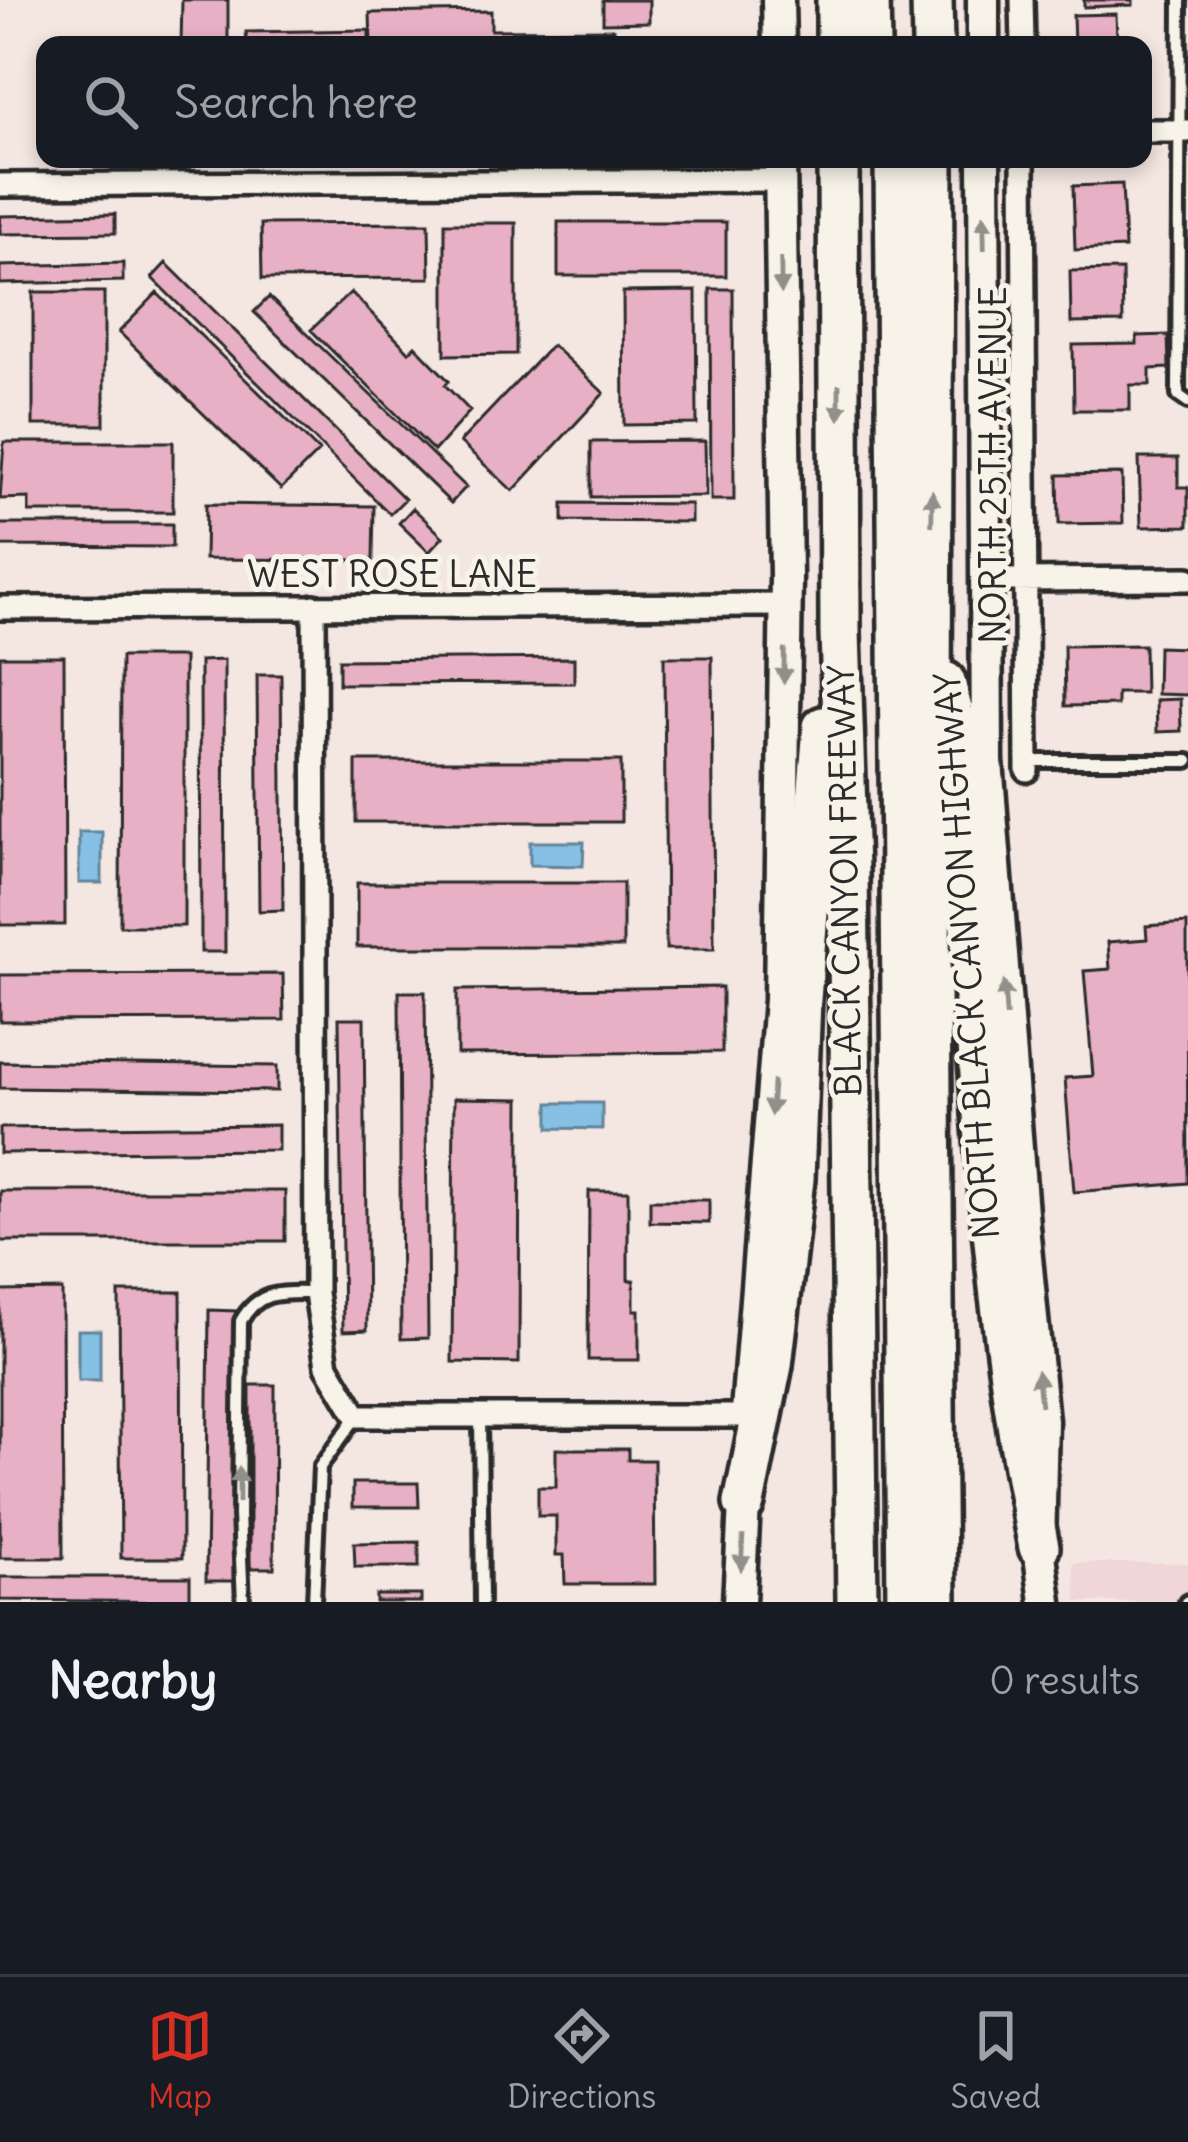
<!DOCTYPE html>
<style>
:root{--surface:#171b24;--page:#20242c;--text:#f1f3f6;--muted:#9ea1a6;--line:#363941;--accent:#d93025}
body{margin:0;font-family:Delius,sans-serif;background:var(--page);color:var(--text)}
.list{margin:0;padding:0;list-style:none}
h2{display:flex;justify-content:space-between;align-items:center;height:156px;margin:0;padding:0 48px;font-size:51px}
h2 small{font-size:39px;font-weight:400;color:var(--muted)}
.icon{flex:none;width:66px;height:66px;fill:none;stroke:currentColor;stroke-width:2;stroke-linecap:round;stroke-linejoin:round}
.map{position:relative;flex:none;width:1188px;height:1602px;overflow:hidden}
.search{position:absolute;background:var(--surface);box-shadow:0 6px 18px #0003;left:36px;right:36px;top:36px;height:132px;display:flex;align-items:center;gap:30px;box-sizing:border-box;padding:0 42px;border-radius:24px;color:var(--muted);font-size:45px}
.sheet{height:372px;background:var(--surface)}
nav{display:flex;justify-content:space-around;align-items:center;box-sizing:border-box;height:168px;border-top:3px solid var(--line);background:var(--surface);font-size:33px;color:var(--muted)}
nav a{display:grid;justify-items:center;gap:6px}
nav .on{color:var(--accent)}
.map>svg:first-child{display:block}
.built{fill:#f0d6d9}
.water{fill:#86c0e5;stroke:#62849b;stroke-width:3}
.building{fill:#e8b0c5;stroke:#2b2b2b;stroke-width:3}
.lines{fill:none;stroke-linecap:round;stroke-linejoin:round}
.lane-casing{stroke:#2b2b2b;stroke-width:20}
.street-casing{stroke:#2b2b2b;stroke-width:30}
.secondary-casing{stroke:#2b2b2b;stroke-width:39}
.highway-casing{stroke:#2b2b2b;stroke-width:48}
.lane{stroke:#f7f3e8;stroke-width:10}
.street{stroke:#f7f3e8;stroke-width:21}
.secondary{stroke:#f7f3e8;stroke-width:30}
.highway{stroke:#f7f3e8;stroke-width:39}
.oneway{fill:#918f8a}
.labels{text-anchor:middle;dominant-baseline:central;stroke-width:10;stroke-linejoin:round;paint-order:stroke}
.street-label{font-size:36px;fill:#2b2b2b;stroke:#f7f3e8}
</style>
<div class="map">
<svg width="1188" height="1602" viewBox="0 0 1188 1602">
<rect width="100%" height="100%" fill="#f4e6e1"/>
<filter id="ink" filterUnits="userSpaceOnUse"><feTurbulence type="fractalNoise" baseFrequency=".00833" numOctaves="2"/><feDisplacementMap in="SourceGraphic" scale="24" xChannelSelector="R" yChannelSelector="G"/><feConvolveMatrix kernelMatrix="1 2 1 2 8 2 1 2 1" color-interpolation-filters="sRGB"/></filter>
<g filter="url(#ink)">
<!-- built -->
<path class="built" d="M 1073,1563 L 1188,1563 L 1188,1602 L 1077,1602 Z"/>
<!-- water -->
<path class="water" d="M 79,832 L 102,832 L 102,883 L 79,883 Z
M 530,842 L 584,842 L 583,866 L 530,865 Z
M 549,1103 L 602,1103 L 602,1129 L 549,1128 Z
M 78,1330 L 100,1330 L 100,1381 L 78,1381 Z"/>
<!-- building -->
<path class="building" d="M 182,0 L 228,0 L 228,45 L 181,45 Z
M 603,0 L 649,0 L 649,22 L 603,23 Z
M 1084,0 L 1133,0 L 1133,5 L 1084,7 Z
M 491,11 L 491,30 L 614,29 L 615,45 L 371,45 L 370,13 Z
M 1116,14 L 1117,38 L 1132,37 L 1132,45 L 1074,45 L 1073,15 Z
M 369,30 L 369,45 L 247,45 L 246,32 Z
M 1122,184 L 1125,248 L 1075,250 L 1073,186 Z
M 115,214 L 115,233 L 0,234 L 0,216 Z
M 558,222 L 726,222 L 726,276 L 558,276 Z
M 429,223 L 430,278 L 262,279 L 261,224 Z
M 445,223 L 516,223 L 516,354 L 445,355 Z
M 123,263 L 123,281 L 0,284 L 0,266 Z
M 166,263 L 405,499 L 390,514 L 152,278 Z
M 1122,270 L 1123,322 L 1071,323 L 1070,271 Z
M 710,289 L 733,289 L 734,500 L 711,500 Z
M 696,291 L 697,424 L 624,425 L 623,292 Z
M 33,292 L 104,292 L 104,425 L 33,425 Z
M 351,292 L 409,352 L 415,346 L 449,381 L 445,385 L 470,411 L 434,451 L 311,330 Z
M 157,293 L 319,451 L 281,489 L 119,332 Z
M 269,297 L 466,487 L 451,503 L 254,312 Z
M 1168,335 L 1169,368 L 1150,369 L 1150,385 L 1130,385 L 1130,410 L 1074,410 L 1073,345 L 1137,344 L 1137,336 Z
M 552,345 L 604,393 L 513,491 L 460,442 Z
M 705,441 L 706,496 L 591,497 L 591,442 Z
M 4,442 L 173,442 L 173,512 L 29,512 L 29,498 L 0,499 Z
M 1139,458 L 1178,458 L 1178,487 L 1188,487 L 1188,526 L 1141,527 Z
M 1122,474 L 1123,523 L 1059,524 L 1058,475 Z
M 563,503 L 691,504 L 691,522 L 563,521 Z
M 206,504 L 374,506 L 373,560 L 205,559 Z
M 413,508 L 443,537 L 429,552 L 399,523 Z
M 0,524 L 172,524 L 172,547 L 0,546 Z
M 1144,645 L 1145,693 L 1117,693 L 1117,705 L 1065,706 L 1064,646 Z
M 1158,647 L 1188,648 L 1188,695 L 1157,694 Z
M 0,656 L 64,656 L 65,925 L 0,925 Z
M 121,657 L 184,657 L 184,926 L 120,926 Z
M 664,657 L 712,657 L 714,949 L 666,949 Z
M 574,658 L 574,683 L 339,684 L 339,660 Z
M 224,660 L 225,952 L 201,952 L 200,661 Z
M 257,675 L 281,675 L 283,910 L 259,911 Z
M 1180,699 L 1181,731 L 1157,732 L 1156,700 Z
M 356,761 L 621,761 L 621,822 L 356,822 Z
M 357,883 L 623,883 L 623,947 L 357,947 Z
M 1187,923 L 1188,1183 L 1074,1192 L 1065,1078 L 1093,1076 L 1084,971 L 1110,969 L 1108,942 L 1147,939 L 1146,926 Z
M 283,974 L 284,1020 L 0,1021 L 0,975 Z
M 722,987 L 722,1052 L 457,1054 L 457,990 Z
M 399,992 L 425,992 L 428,1338 L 401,1339 Z
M 339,1018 L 364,1018 L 367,1330 L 343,1331 Z
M 0,1062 L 277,1066 L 277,1091 L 0,1088 Z
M 454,1098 L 520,1099 L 519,1363 L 452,1362 Z
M 278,1125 L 278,1150 L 0,1153 L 0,1128 Z
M 0,1191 L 285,1191 L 285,1241 L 0,1241 Z
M 589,1191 L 628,1191 L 628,1280 L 634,1280 L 634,1310 L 639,1310 L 639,1360 L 588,1360 Z
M 650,1200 L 709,1200 L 709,1223 L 650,1222 Z
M 62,1290 L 63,1558 L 0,1558 L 0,1291 Z
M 119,1292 L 181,1292 L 182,1558 L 121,1558 Z
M 209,1310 L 236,1311 L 233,1581 L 206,1581 Z
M 250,1385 L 275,1385 L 274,1568 L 250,1568 Z
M 556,1449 L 628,1449 L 628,1460 L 654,1460 L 655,1584 L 565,1584 L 564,1555 L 556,1555 L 556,1516 L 538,1516 L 538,1487 L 556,1487 Z
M 353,1483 L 418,1483 L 419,1507 L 353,1507 Z
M 419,1542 L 419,1567 L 355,1567 L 354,1543 Z
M 0,1577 L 190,1577 L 190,1602 L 0,1600 Z
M 376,1595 L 421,1595 L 421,1602 L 376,1602 Z"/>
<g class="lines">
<defs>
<path id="lane" d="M 1180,0 L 1178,395 L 1188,402
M 1027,761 L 1188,761
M 480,1416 L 482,1602
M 243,1602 L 239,1515 L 241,1321 C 259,1289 283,1293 316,1293
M 314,1602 L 320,1467 L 357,1416
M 1186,1602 L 1188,1601"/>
<path id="street" d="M 1022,0 L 1023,45
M 1143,131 L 1188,131
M 1023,159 L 1027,770
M 0,185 L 780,180
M 988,580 L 1188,579
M 314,606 L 316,1293 L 327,1366 L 357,1416 L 747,1416
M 0,608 L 785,605"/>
<path id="secondary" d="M 778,0 L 779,45
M 983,0 L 983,45
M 984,159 L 987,761 L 1023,1226 L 1042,1421 L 1039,1547 L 1046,1602
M 747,1412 L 780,1000 L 786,577 L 780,159
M 739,1602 L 745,1484"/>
<path id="highway" d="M 837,0 L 837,45
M 869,0 L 870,45
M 932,0 L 933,45
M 838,159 L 840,633 L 848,870 L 857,1602
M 895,159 L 907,1602
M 933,159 L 930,993 L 936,1602
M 945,682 L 957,729 C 977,1002 984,1278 1039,1547
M 744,1503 L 772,1365 L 794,1179 L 801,999 L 823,727"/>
</defs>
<!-- lane casing -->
<use href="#lane" class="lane-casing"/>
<!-- street casing -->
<use href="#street" class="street-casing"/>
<!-- secondary casing -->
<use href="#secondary" class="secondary-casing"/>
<!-- highway casing -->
<use href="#highway" class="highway-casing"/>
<!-- lane -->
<use href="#lane" class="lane"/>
<!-- street -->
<use href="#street" class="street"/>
<!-- secondary -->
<use href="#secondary" class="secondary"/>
<!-- highway -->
<use href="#highway" class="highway"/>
</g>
<!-- one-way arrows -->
<defs><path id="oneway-solid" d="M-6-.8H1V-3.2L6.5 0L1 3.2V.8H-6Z" transform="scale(3)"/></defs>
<g class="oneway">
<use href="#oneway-solid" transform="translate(984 232) rotate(-91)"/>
<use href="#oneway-solid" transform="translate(781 276) rotate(89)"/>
<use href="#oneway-solid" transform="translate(839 402) rotate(90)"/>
<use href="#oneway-solid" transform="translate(932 508) rotate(-89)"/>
<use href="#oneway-solid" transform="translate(784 666) rotate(91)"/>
<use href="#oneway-solid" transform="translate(1005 999) rotate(-94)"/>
<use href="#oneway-solid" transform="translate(772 1098) rotate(94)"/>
<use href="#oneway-solid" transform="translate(1039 1388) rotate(-96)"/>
<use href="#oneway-solid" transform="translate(239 1485) rotate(-90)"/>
<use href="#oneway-solid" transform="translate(742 1553) rotate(93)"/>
</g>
</g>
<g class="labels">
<!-- street labels -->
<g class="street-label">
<text transform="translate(993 465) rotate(-90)">NORTH 25TH AVENUE</text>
<text x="392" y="574">WEST ROSE LANE</text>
<text transform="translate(845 881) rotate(-91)">BLACK CANYON FREEWAY</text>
<text transform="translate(967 956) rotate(-94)">NORTH BLACK CANYON HIGHWAY</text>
</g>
</g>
</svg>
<div class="search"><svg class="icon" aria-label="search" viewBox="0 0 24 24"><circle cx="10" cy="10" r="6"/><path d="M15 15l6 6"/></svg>Search here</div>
</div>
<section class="sheet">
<h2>Nearby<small>0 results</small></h2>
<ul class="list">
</ul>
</section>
<nav>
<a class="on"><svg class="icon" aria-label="map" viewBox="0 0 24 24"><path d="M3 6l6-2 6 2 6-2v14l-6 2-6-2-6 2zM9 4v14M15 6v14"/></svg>Map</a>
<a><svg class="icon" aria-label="directions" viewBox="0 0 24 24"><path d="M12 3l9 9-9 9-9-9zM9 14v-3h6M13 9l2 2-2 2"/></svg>Directions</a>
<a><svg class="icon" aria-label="saved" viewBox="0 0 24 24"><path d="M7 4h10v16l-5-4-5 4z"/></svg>Saved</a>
</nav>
